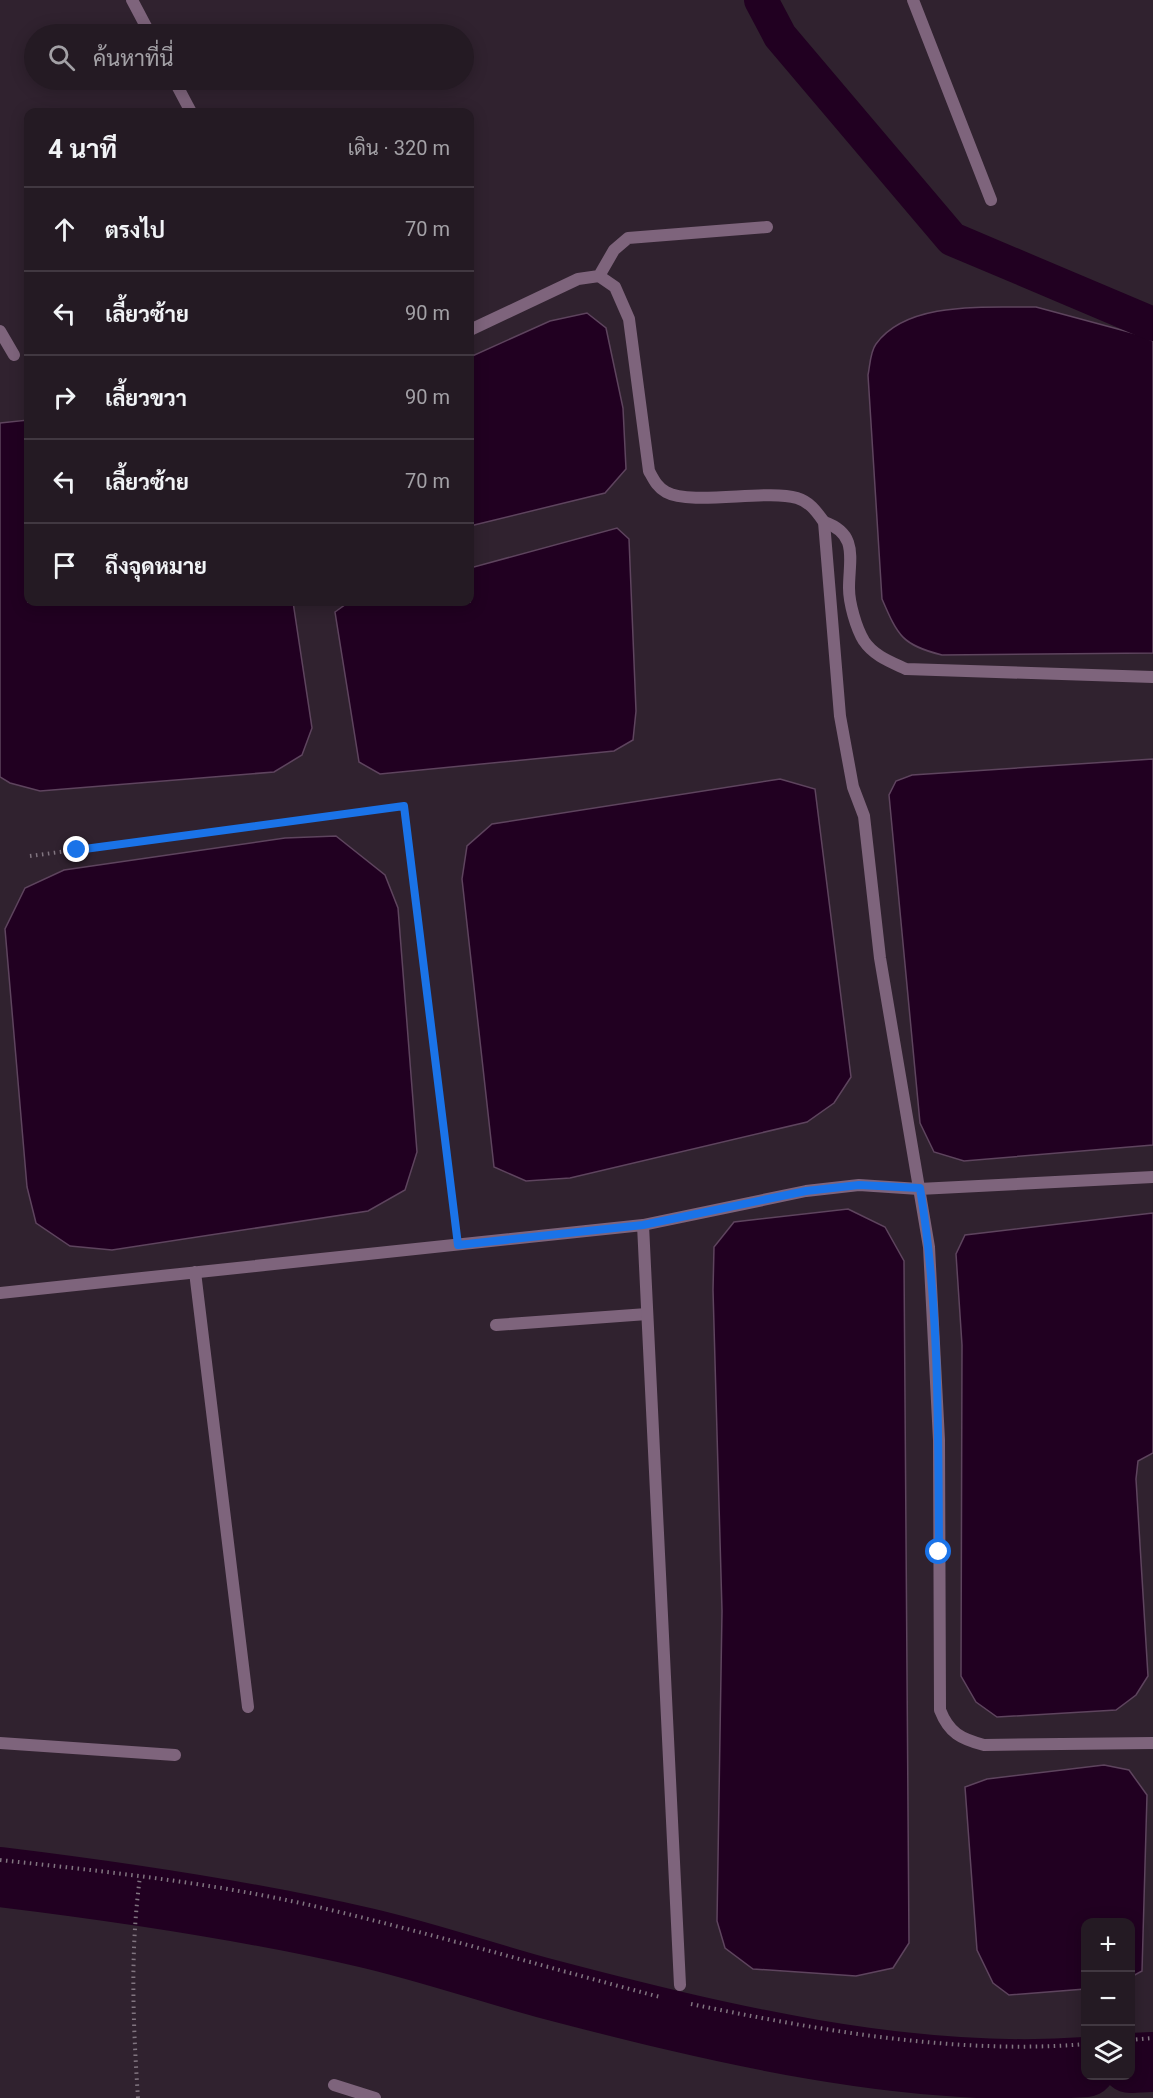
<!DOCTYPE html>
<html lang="th">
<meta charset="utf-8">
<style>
:root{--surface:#241a23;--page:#2c232b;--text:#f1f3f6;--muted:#a3a1a6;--line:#413841}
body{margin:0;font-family:Roboto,Sarabun,sans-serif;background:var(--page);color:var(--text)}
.controls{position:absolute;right:18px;bottom:18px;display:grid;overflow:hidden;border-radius:12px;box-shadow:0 3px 15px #0003}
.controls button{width:54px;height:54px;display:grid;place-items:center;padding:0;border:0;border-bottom:2px solid var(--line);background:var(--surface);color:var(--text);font:30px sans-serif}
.stop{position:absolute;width:18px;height:18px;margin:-14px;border:4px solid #1a73e8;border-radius:50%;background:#fff}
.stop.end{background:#1a73e8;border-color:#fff;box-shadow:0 2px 6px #0008}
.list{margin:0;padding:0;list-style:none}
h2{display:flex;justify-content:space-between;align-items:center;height:78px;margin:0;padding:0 24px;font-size:26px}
h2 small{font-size:20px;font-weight:400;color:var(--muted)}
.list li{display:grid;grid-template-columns:39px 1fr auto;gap:18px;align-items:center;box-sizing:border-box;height:84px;padding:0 24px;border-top:2px solid var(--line)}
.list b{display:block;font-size:22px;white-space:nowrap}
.list em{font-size:20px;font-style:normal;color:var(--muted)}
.icon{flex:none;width:33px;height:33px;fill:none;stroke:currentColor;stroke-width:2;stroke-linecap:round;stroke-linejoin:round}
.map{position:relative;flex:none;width:1153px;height:2098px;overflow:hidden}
.search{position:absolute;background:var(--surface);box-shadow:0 3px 15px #0003;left:24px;top:24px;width:450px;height:66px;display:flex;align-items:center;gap:15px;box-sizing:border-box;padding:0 21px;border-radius:33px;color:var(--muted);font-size:22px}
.panel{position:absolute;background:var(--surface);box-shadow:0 3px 15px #0003;left:24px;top:108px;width:450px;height:498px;border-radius:12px}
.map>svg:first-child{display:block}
.water{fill:#210021;stroke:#5e445e;stroke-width:1.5}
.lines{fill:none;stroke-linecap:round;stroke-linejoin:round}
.canal{stroke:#210021;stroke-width:34}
.river{stroke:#210021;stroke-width:60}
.path{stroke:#817580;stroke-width:4;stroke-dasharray:1.5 4.5;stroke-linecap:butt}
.lane{stroke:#7e647c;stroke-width:12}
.street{stroke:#7e647c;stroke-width:12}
.route{stroke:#1a73e8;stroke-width:8}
</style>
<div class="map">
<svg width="1153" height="2098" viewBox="0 0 1153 2098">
<rect width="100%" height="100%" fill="#30222f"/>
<!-- water -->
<path class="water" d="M 1036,307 L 1140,335 L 1153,341 L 1153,653 L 942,655 C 902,645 898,636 882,599 L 868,375 C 870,366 870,352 876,344 C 908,300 988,308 1036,307 Z
M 587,313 L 606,328 L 623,408 L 626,469 L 605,493 L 470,526 L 470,357 L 550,321 Z
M 28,420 L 28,602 L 293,602 L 312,728 L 302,755 L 274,772 L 40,791 L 10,783 L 0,777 L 0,423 Z
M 617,528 L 629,539 L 636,711 L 633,740 L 614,751 L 380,774 L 359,762 L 335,612 L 349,602 L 470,602 L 470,568 Z
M 1153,759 L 1153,1145 L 964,1161 L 934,1152 L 920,1123 L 889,795 L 896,781 L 912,775 Z
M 780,779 L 815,789 L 851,1077 L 834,1103 L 807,1122 L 570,1178 L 526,1181 L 494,1167 L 462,879 L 467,846 L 492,824 Z
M 336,836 L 385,875 L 398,908 L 417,1152 L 405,1190 L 368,1211 L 112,1250 L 70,1246 L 36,1223 L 27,1187 L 5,929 L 25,888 L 64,870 L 285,838 Z
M 848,1209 L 885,1227 L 904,1261 L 909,1943 L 893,1968 L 856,1976 L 753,1969 L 725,1948 L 717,1921 L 722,1611 L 713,1290 L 714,1247 L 734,1222 Z
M 1153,1213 L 1153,1453 L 1138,1461 L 1136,1479 L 1148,1676 L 1136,1695 L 1116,1710 L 997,1717 L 976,1702 L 961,1676 L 962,1345 L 956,1254 L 965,1235 Z
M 1104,1765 L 1129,1770 L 1147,1795 L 1142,1971 L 1131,1977 L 1130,1922 L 1086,1922 L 1085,1989 L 1009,1995 L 993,1983 L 977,1950 L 965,1787 L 987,1779 Z"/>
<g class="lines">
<!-- canal -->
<path class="canal" d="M 761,0 L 780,36 L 952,239 L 1153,324"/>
<!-- river -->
<path class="river" d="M 0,1877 C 123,1892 246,1910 367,1938 C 427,1952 485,1972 544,1988 C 715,2033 908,2080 1086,2067
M 1130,2063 L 1153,2062"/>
<!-- path -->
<path class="path" d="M 30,856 L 404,806 L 456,1223
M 0,1860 C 102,1871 205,1882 305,1904 C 424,1931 541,1966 660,1997
M 691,2004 C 818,2030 956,2055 1086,2044
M 1130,2040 L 1153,2038
M 138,2098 C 133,2023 130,1951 140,1877"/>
<!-- lane -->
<path class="lane" d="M 824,522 C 859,534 849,559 849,588 C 849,603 856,628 864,641 C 874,656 891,662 906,669 L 1153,677
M 496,1325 L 647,1314"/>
<!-- street -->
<path class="street" d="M 132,0 L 150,34
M 913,0 L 991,200
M 174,80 L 191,112
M 599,276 L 614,250 L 628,238 L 767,227
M 470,330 L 578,279 L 599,276 L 615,287 L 629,319 L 649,471 C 654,480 657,487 666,492 C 691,506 767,489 797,498 C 810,502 816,511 824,522 L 840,716 L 853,787 L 864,816 L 880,958 L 929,1247 L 939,1440 L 940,1710 C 949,1733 961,1739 984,1745 L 1153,1743
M 0,331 L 14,355
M 643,1225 L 680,1985
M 195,1272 L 248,1707
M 0,1293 L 643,1225 L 806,1191 L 859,1185 L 919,1189 L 1153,1177
M 0,1743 L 175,1755
M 334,2085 L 375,2098"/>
</g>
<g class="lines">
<!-- route -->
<path class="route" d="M 77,850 L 404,806 L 458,1245 L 643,1225 L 806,1191 L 859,1185 L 920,1188 C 940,1308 938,1431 939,1552"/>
</g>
</svg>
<div class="controls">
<button>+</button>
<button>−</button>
<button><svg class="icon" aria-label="layers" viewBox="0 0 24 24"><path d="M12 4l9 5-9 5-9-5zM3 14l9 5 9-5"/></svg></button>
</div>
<div class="stop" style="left:939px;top:1552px"></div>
<div class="stop end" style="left:77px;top:850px"></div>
<div class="search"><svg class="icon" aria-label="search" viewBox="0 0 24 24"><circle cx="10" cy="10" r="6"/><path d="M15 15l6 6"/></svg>ค้นหาที่นี่</div>
<section class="panel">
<h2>4 นาที<small>เดิน · 320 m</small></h2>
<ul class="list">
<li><svg class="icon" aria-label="ahead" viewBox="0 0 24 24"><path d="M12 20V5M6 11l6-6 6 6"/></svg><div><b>ตรงไป</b></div><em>70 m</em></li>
<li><svg class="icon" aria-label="left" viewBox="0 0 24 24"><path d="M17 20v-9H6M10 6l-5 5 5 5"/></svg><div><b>เลี้ยวซ้าย</b></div><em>90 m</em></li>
<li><svg class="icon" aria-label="right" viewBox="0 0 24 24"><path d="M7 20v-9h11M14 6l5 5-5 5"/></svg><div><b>เลี้ยวขวา</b></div><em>90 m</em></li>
<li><svg class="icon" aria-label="left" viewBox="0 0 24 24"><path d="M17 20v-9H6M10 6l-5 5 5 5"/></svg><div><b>เลี้ยวซ้าย</b></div><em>70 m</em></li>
<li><svg class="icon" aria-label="arrive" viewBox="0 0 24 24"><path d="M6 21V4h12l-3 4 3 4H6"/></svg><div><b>ถึงจุดหมาย</b></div></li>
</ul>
</section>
</div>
